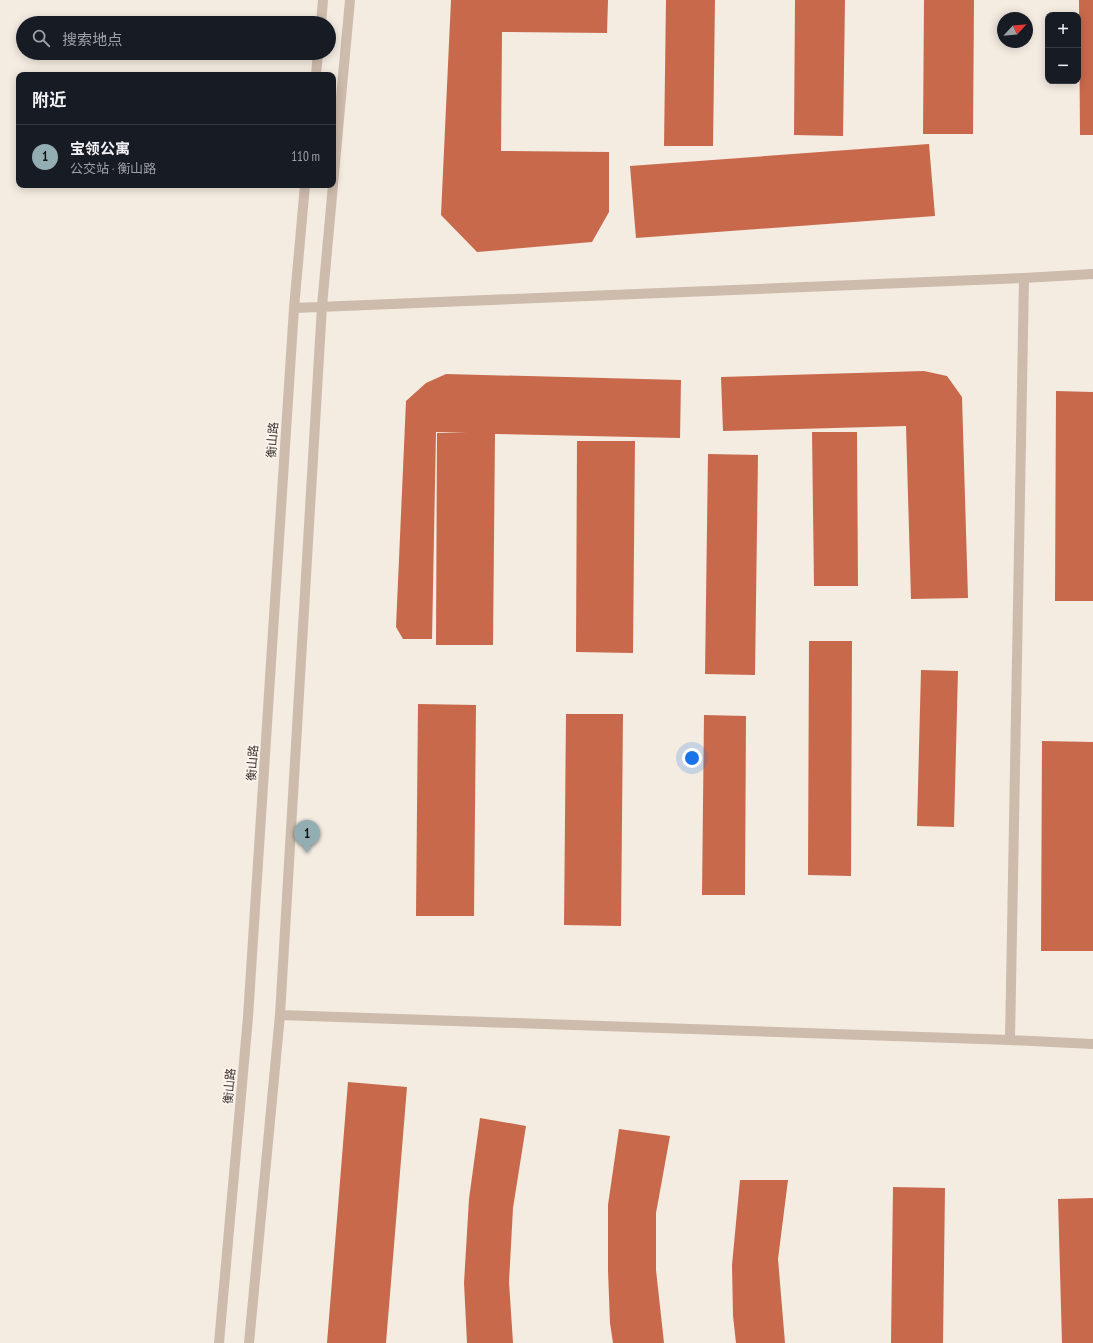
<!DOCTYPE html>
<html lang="zh">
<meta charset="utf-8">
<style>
:root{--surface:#171b24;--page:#242831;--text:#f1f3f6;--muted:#9ea1a6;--line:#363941;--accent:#92aeb2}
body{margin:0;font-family:"PT Sans Narrow","Noto Sans SC",sans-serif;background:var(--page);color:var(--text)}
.controls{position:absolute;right:12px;top:12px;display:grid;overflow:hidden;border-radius:8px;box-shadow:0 2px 10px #0003}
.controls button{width:36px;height:36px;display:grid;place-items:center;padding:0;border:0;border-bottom:1px solid var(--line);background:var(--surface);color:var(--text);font:20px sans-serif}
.compass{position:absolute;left:997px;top:12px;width:36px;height:36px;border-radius:50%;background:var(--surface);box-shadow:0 2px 10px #0003;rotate:64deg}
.you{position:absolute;left:692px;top:758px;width:14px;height:14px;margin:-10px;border:3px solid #fff;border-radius:50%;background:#1a73e8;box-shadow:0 0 0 6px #1a73e833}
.badge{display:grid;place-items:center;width:26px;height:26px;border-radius:50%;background:var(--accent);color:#111;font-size:13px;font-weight:700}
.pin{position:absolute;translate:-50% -33px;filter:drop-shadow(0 1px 2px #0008)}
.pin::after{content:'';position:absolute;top:21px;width:14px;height:12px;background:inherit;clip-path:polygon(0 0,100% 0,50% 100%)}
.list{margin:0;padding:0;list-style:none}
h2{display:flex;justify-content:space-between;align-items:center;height:52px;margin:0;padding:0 16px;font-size:17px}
h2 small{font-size:13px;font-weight:400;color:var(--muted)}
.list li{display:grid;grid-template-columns:26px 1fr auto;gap:12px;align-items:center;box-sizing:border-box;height:64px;padding:0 16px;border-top:1px solid var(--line)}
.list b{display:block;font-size:15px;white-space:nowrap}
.list p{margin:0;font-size:13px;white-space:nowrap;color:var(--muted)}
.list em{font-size:13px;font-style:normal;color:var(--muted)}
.icon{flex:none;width:22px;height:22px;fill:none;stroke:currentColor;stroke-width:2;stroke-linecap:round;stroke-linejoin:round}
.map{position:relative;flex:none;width:1093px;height:1343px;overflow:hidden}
.search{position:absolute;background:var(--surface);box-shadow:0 2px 10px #0003;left:16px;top:16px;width:320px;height:44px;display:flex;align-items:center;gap:10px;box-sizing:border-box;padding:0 14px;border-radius:22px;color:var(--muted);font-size:15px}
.panel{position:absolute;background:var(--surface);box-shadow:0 2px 10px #0003;left:16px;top:72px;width:320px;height:116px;border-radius:8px}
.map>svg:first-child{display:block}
.building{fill:#c8694b}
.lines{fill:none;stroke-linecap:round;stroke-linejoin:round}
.minor{stroke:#cdbbac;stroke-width:10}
.tertiary{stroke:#cdbbac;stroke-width:10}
.labels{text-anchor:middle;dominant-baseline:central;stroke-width:3.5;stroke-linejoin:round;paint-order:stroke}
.street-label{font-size:12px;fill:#3b302b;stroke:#fbf5ee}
</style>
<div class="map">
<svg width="1093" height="1343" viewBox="0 0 1093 1343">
<rect width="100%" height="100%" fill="#f4ebe1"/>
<!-- building -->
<path class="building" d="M 451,0 L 608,0 L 607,33 L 502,32 L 501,151 L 609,152 L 609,212 L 592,242 L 477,252 L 441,215 Z
M 666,0 L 715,0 L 713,146 L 664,146 Z
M 795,0 L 845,0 L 843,136 L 794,135 Z
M 924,0 L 974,0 L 973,134 L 923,134 Z
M 1079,0 L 1093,0 L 1093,135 L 1080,135 Z
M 929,144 L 935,216 L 636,238 L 630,166 Z
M 924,371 L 947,376 L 962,397 L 968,598 L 911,599 L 906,426 L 723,431 L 721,377 Z
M 446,374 L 681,380 L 680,438 L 495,434 L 493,645 L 436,645 L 437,433 L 467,433 L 436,432 L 432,639 L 403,639 L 396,627 L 406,401 L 426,383 Z
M 1056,391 L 1093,392 L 1093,601 L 1055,601 Z
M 812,432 L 857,432 L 858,586 L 814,586 Z
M 577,441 L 635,441 L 633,653 L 576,652 Z
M 708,454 L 758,455 L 755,675 L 705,674 Z
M 809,641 L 852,641 L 851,876 L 808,875 Z
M 921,670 L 958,671 L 954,827 L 917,826 Z
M 418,704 L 476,705 L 474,916 L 416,916 Z
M 566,714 L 623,714 L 621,926 L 564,925 Z
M 704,715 L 746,716 L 745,895 L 702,895 Z
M 1042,741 L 1093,742 L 1093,951 L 1041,951 Z
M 348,1082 L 407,1087 L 386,1343 L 327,1343 Z
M 480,1118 L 526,1126 L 513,1208 L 509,1282 L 513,1343 L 467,1343 L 464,1283 L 469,1199 Z
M 619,1129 L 670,1136 L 656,1213 L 656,1270 L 664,1343 L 613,1343 L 610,1323 L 608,1271 L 608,1205 Z
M 740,1180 L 788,1180 L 778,1259 L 785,1343 L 736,1343 L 733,1316 L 732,1265 Z
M 893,1187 L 945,1188 L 943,1343 L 891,1343 Z
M 1093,1198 L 1093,1343 L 1062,1343 L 1058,1199 Z"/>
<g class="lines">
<!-- minor -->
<path class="minor" d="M 280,1015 L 1010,1040 L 1024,278
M 1010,1040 L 1093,1044"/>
<!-- tertiary -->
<path class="tertiary" d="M 321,23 L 323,0
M 316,75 L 318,53
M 333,184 L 350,0
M 294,308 L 1024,278 L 1093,274
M 219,1343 L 248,1017 L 294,308 L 305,185
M 249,1343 L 280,1015 L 322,306 L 333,185"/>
</g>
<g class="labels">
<!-- street labels -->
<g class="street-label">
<text transform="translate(272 440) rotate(-86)">衡山路</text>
<text transform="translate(252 763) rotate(-86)">衡山路</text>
<text transform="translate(229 1086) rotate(-85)">衡山路</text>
</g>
</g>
</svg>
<div class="controls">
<button>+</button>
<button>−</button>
</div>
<svg class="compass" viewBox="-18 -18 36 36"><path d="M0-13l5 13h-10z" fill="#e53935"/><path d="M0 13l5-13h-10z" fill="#9ea1a6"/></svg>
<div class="you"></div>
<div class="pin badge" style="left:307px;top:853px">1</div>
<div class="search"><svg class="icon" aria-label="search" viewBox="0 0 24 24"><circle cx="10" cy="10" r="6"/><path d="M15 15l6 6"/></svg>搜索地点</div>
<section class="panel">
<h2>附近<small></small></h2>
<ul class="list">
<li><span class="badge">1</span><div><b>宝领公寓</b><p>公交站 · 衡山路</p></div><em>110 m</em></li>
</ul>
</section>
</div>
